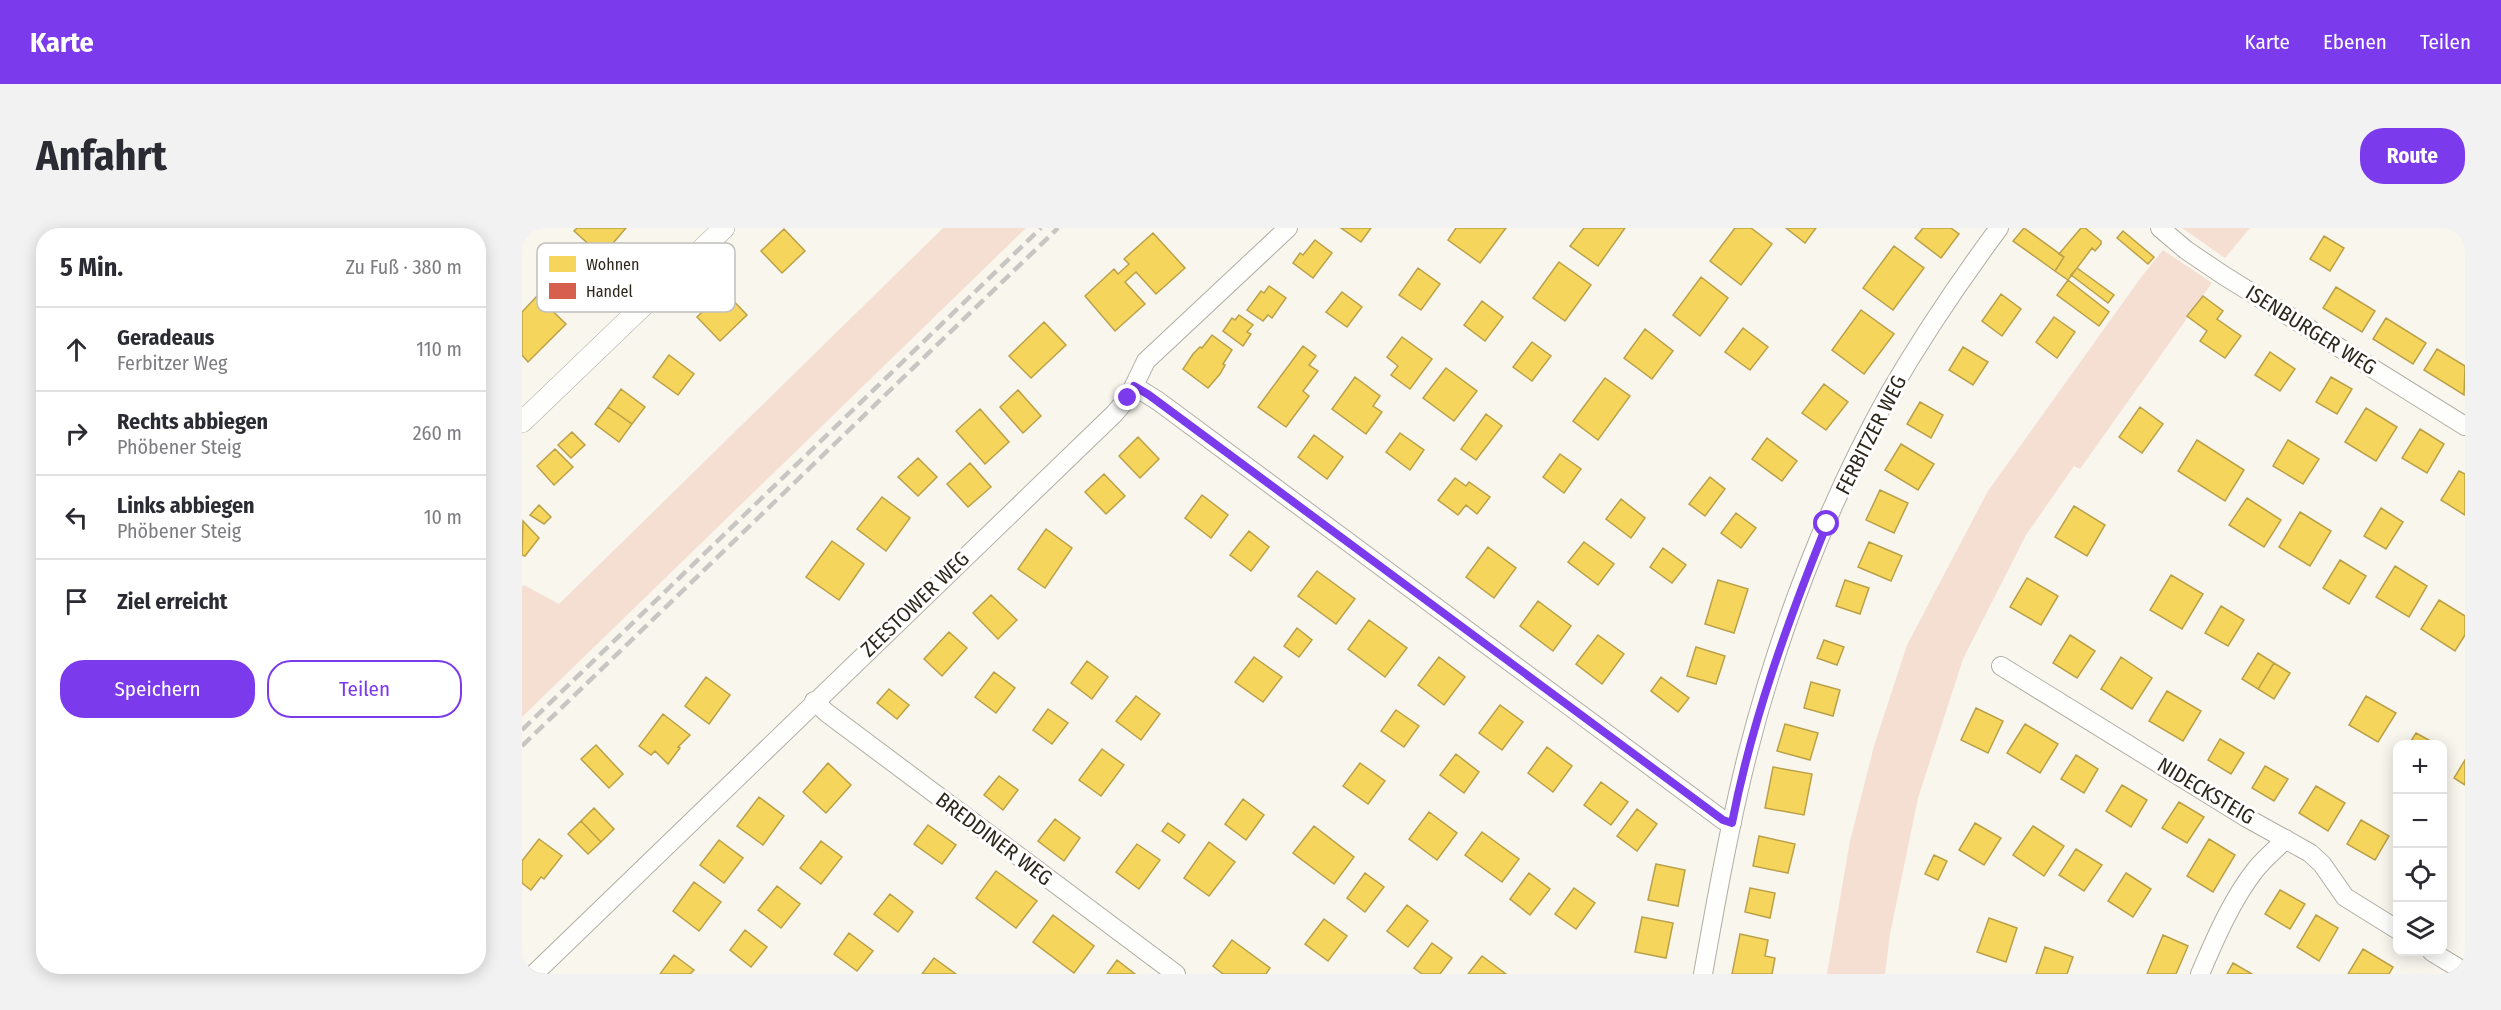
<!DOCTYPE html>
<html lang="de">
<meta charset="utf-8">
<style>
:root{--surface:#fff;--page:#f2f2f3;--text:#2b2b33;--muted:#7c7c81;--line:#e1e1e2;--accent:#7c3aed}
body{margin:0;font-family:"Fira Sans Condensed",sans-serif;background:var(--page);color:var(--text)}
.controls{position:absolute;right:18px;bottom:18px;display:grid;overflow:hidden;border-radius:12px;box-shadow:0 3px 15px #0003}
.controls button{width:54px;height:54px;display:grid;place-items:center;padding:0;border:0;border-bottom:2px solid var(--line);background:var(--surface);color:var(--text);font:30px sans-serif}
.stop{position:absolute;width:18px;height:18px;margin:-14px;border:4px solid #7c3aed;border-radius:50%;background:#fff}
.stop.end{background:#7c3aed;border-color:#fff;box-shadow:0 2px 6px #0008}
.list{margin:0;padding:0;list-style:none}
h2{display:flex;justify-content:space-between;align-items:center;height:78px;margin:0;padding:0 24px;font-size:26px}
h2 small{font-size:20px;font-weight:400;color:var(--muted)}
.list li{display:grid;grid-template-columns:39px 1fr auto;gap:18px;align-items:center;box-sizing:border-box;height:84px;padding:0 24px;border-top:2px solid var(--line)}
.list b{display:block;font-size:22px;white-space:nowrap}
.list p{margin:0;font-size:20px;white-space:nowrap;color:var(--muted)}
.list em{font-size:20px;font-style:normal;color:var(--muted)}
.actions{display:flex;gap:12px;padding:18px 24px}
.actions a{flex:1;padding:14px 0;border:2px solid var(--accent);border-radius:24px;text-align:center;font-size:21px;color:var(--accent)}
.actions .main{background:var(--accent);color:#fff}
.icon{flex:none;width:33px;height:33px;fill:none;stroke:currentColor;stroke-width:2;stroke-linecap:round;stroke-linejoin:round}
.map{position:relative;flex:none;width:1943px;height:746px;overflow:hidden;border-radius:24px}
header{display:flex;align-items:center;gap:36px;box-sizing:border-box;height:84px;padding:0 30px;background:var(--accent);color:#fff}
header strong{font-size:28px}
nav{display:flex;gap:33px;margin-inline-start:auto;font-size:21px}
.intro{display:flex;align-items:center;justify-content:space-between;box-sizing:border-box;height:144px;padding:0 36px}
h1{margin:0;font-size:42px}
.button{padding:15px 27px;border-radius:24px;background:var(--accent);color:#fff;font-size:21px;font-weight:700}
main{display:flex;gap:36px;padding:0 36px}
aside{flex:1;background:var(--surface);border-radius:24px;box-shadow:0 3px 15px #0003}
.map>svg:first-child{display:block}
.green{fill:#f5dfd2}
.homes{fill:#f6d55c;stroke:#baa149;stroke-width:1.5}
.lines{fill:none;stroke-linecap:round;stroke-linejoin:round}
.minor-casing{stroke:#b1ada4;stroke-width:20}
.tertiary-casing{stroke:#b1ada4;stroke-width:22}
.minor{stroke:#fefefc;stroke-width:18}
.tertiary{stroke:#fefefc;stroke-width:21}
.rail{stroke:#c7c6c3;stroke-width:4.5;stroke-dasharray:12 6;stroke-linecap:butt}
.route{stroke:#7c3aed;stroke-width:8}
.labels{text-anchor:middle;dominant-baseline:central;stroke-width:6;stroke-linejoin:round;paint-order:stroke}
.street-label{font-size:21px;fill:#2e281c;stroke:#fff}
.key{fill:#fff;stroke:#c0bebb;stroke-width:1.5}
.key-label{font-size:16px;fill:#2e281c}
</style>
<header>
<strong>Karte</strong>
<nav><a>Karte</a><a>Ebenen</a><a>Teilen</a></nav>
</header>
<div class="intro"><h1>Anfahrt</h1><a class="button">Route</a></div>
<main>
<aside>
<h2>5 Min.<small>Zu Fuß · 380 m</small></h2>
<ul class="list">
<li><svg class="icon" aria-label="ahead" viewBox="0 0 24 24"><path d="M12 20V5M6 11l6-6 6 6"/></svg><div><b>Geradeaus</b><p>Ferbitzer Weg</p></div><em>110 m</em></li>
<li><svg class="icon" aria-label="right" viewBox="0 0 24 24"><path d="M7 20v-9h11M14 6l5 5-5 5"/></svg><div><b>Rechts abbiegen</b><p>Phöbener Steig</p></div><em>260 m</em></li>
<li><svg class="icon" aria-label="left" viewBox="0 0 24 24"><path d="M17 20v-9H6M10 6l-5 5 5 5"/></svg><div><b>Links abbiegen</b><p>Phöbener Steig</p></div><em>10 m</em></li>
<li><svg class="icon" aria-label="arrive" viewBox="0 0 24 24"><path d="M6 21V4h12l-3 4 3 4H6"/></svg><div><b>Ziel erreicht</b></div></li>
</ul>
<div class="actions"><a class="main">Speichern</a><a>Teilen</a></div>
</aside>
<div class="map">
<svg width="1943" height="746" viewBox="0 0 1943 746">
<rect width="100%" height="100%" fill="#f9f6ee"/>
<!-- green -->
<path class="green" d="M 421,0 L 504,0 L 0,489 L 0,359 L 2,357 L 37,376 Z
M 1660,0 L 1728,0 L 1703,30 Z
M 1641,22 L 1690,55 L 1558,241 L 1552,238 L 1504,307 L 1441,431 L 1396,570 L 1368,706 L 1363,746 L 1305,746 L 1328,613 L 1352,518 L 1385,417 L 1466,263 L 1620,48 Z"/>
<!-- homes -->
<path class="homes" d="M 55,0 L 104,0 L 80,28 L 52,3 Z
M 819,0 L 849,0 L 839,14 Z
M 934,0 L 984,0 L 958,35 L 926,12 Z
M 1062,0 L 1103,0 L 1076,38 L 1048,18 Z
M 1213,0 L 1229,0 L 1250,16 L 1219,57 L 1188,33 Z
M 1264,0 L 1294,0 L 1283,15 Z
M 1401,0 L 1429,0 L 1437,6 L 1419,30 L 1393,10 Z
M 1502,0 L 1542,29 L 1533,43 L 1491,13 Z
M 1559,0 L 1563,0 L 1579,13 L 1579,16 L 1573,23 L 1570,20 L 1546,52 L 1533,43 L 1542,29 L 1537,26 Z
M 262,1 L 283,23 L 260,45 L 239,23 Z
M 1601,3 L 1632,29 L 1626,36 L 1595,10 Z
M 631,5 L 663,40 L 634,66 L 614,44 L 603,54 L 623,76 L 593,103 L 563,68 L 592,41 L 596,46 L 607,36 L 602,31 Z
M 1802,8 L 1822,20 L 1808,43 L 1788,31 Z
M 793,12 L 810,25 L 791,50 L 771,35 L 778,25 L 781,27 Z
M 1372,18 L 1402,40 L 1371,82 L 1341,60 Z
M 1037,34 L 1069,57 L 1043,93 L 1011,70 Z
M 896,40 L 918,56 L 899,82 L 877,67 Z
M 1555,40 L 1592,67 L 1586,75 L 1549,47 Z
M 1179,49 L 1206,70 L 1178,108 L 1151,87 Z
M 1546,52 L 1587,84 L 1577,98 L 1535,67 Z
M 747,58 L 764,70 L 750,90 L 746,87 L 741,93 L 725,82 L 739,63 L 742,65 Z
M 1814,59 L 1853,83 L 1840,104 L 1801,80 Z
M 202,63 L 225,87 L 198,113 L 175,89 Z
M 820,64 L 840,79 L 825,99 L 804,84 Z
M 1479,66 L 1499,81 L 1480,108 L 1460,93 Z
M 15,68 L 44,96 L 6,134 L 0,127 L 0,84 Z
M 1681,68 L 1701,83 L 1695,91 L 1719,108 L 1703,130 L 1678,113 L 1685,103 L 1665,88 Z
M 960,73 L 981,89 L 963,113 L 942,97 Z
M 1339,82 L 1372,106 L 1342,146 L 1310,122 Z
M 717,87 L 731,97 L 725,104 L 729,106 L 721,118 L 701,103 L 710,90 L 713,92 Z
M 1532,89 L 1553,104 L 1535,130 L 1514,114 Z
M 1864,90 L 1904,115 L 1891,136 L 1851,111 Z
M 522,94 L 544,117 L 509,150 L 487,128 Z
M 1221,100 L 1246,119 L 1228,142 L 1203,124 Z
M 1123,101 L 1151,123 L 1130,151 L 1102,130 Z
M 690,107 L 710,122 L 701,136 L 703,137 L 698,146 L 686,160 L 661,141 L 671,126 L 678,119 L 680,120 Z
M 880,109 L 910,131 L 888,161 L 869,147 L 876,138 L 865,129 Z
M 1010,114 L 1029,128 L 1010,153 L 991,139 Z
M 781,118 L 794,128 L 787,137 L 796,143 L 781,163 L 787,168 L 764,199 L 736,179 Z
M 1441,119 L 1466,134 L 1451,157 L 1427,142 Z
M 1915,121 L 1943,138 L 1942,167 L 1902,142 Z
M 1748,124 L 1773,141 L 1758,163 L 1733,147 Z
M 147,127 L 172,146 L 156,167 L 131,149 Z
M 924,140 L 955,163 L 932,193 L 901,170 Z
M 833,149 L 858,168 L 851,178 L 860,184 L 844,206 L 810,181 Z
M 1809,149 L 1830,161 L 1815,186 L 1794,174 Z
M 1083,150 L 1108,168 L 1076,212 L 1051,193 Z
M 1302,156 L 1326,174 L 1304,202 L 1280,185 Z
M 99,161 L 123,179 L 110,196 L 86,179 Z
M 496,162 L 519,188 L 501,205 L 478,179 Z
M 1398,174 L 1421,187 L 1409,210 L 1385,196 Z
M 86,179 L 110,196 L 97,214 L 73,196 Z
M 1618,179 L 1641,196 L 1620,225 L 1597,209 Z
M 1844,180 L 1875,199 L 1854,233 L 1823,214 Z
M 458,181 L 487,214 L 463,236 L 434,203 Z
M 964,186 L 980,198 L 954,232 L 939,221 Z
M 1898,201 L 1922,216 L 1905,245 L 1880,230 Z
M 50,204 L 63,217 L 49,230 L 36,217 Z
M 878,205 L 902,222 L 888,242 L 864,224 Z
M 792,207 L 821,229 L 805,251 L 776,229 Z
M 616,209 L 637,231 L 618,250 L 597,228 Z
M 1245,210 L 1275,233 L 1260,253 L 1230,231 Z
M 1675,212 L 1722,242 L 1703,273 L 1656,243 Z
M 1766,212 L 1797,231 L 1781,256 L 1751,238 Z
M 1379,216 L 1412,236 L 1396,262 L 1363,242 Z
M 33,221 L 51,239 L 32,257 L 15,238 Z
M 1038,226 L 1059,241 L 1042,265 L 1021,249 Z
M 396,230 L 415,249 L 396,268 L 376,249 Z
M 448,235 L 469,259 L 446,279 L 425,256 Z
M 1937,243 L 1943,246 L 1943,287 L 1919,272 Z
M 582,246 L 603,268 L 584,286 L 563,264 Z
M 1188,249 L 1203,261 L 1183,288 L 1167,276 Z
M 933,250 L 944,258 L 947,254 L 968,269 L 955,286 L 944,277 L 936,287 L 916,272 Z
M 1358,262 L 1386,275 L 1372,305 L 1344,292 Z
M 680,267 L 706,287 L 689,310 L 663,290 Z
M 360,269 L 388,290 L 364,323 L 335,301 Z
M 1725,270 L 1759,292 L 1742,319 L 1707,297 Z
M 1099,271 L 1123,290 L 1109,310 L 1084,291 Z
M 17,277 L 29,289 L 22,296 L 8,287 Z
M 1552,278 L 1583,297 L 1565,328 L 1533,309 Z
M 1859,280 L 1881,294 L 1864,321 L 1842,308 Z
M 1778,284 L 1809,303 L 1788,338 L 1757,319 Z
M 1214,285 L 1234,300 L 1219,320 L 1199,305 Z
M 1,293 L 17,310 L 3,328 L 0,327 Z
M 524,301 L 550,320 L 523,360 L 496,341 Z
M 727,303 L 747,319 L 729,343 L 708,327 Z
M 310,313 L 342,336 L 317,372 L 284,349 Z
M 1062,314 L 1092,336 L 1076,357 L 1046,334 Z
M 1347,314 L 1380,328 L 1369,353 L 1336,339 Z
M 966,319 L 994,340 L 972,370 L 944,349 Z
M 1141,320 L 1164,337 L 1150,355 L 1128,339 Z
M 1818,332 L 1844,348 L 1827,376 L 1801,360 Z
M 1873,338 L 1905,358 L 1887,389 L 1854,369 Z
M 795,343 L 833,371 L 814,396 L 776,368 Z
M 1649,347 L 1681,366 L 1660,401 L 1628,382 Z
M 1505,350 L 1536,368 L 1519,397 L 1488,379 Z
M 1196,352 L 1226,361 L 1212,405 L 1183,396 Z
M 1323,352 L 1347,360 L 1338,386 L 1314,378 Z
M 469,367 L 495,392 L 476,411 L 451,385 Z
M 1917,372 L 1943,388 L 1943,407 L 1933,423 L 1899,401 Z
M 1016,373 L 1049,398 L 1031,423 L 998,398 Z
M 1699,378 L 1722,392 L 1706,418 L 1683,405 Z
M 847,392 L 885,420 L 863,449 L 826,421 Z
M 775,400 L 790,412 L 777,429 L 762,418 Z
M 427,404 L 445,420 L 420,448 L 402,431 Z
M 1076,407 L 1102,426 L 1080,456 L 1054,436 Z
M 1548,407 L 1573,423 L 1555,450 L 1531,435 Z
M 1302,412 L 1322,419 L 1315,437 L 1295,430 Z
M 1174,419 L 1203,428 L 1194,456 L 1165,448 Z
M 1736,425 L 1752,435 L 1736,461 L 1720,451 Z
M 732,429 L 760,449 L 741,474 L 713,454 Z
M 917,429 L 943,449 L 922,477 L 896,457 Z
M 1599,429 L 1630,450 L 1610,481 L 1579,461 Z
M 565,433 L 586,449 L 570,471 L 549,455 Z
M 1752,435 L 1768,445 L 1752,471 L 1736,461 Z
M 472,444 L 493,460 L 474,485 L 453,469 Z
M 184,449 L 208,467 L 187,496 L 163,478 Z
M 1139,449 L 1167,470 L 1156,484 L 1129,463 Z
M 1289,454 L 1318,462 L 1311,488 L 1282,480 Z
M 367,461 L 387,477 L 375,491 L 355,475 Z
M 1645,463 L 1679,483 L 1661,513 L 1627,493 Z
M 614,468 L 638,486 L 619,512 L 594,493 Z
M 1844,468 L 1874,485 L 1856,514 L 1827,497 Z
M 978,477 L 1001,494 L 980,522 L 957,505 Z
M 1454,480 L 1481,493 L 1466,525 L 1439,512 Z
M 526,481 L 546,495 L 530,516 L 511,502 Z
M 874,482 L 897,498 L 882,519 L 859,503 Z
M 141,486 L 168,507 L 156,519 L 158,520 L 146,536 L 133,523 L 129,527 L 117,518 Z
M 1263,496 L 1296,505 L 1288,532 L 1255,523 Z
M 1503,496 L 1536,516 L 1518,545 L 1485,525 Z
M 1894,505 L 1914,516 L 1887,516 Z
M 1698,511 L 1722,525 L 1709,546 L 1686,532 Z
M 74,517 L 101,546 L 87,560 L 59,531 Z
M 1025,519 L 1050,538 L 1031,564 L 1006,545 Z
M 580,521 L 602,537 L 579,568 L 557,552 Z
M 934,526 L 957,544 L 942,565 L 918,547 Z
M 1554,527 L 1576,541 L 1562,565 L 1539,551 Z
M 1943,532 L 1943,557 L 1932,550 Z
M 306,535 L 329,557 L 304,585 L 281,564 Z
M 838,535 L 863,553 L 846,576 L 821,558 Z
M 1743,538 L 1766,551 L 1752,573 L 1730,560 Z
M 1251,539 L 1290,546 L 1282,587 L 1243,580 Z
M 477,548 L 496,562 L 481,582 L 462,567 Z
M 1079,554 L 1106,574 L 1089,597 L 1062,577 Z
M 1600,557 L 1625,572 L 1609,599 L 1584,583 Z
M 1794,558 L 1823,575 L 1806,603 L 1777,585 Z
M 237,569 L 262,588 L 241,617 L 215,598 Z
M 721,571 L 742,587 L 724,612 L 703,596 Z
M 1657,574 L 1682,589 L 1665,615 L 1640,600 Z
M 72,580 L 92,601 L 79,614 L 59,593 Z
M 1115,581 L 1135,596 L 1115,623 L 1095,608 Z
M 907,584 L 935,605 L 915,632 L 887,611 Z
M 533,591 L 558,610 L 542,633 L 516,613 Z
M 1839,592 L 1867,608 L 1853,632 L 1825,616 Z
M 59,593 L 79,614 L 66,626 L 46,606 Z
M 646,595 L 663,607 L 657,615 L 640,603 Z
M 1453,595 L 1479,610 L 1462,637 L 1437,622 Z
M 406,597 L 434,617 L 420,636 L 392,616 Z
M 792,598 L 832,629 L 812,656 L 771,625 Z
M 1511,598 L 1542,618 L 1522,648 L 1491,627 Z
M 960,604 L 997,631 L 980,654 L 943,627 Z
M 1237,608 L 1273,616 L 1266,645 L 1231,638 Z
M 17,611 L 40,628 L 22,651 L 19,649 L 9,662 L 0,655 L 0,633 Z
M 1687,611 L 1713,627 L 1691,664 L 1665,648 Z
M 197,612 L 221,630 L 202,655 L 178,637 Z
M 299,613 L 320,629 L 299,656 L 278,640 Z
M 687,614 L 713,634 L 687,668 L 662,650 Z
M 615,616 L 638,632 L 617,661 L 594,644 Z
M 1554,621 L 1580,637 L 1562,663 L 1537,647 Z
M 1412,627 L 1425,633 L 1416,652 L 1403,646 Z
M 1134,636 L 1163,642 L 1156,678 L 1126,672 Z
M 474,643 L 515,673 L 494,700 L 454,670 Z
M 843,645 L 862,659 L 843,684 L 825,670 Z
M 1007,645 L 1028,661 L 1008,687 L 988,671 Z
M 1604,645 L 1629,661 L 1611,689 L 1586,673 Z
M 172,654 L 199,674 L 177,703 L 151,683 Z
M 255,658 L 278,676 L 259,700 L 236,682 Z
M 1052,660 L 1073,675 L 1054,701 L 1033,686 Z
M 1228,660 L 1253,665 L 1248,690 L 1223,684 Z
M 1758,662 L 1783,676 L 1768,701 L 1743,686 Z
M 368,666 L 391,684 L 376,704 L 352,686 Z
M 885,677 L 906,693 L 886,719 L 865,703 Z
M 531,687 L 572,718 L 552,745 L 511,714 Z
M 1794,687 L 1816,700 L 1797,733 L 1775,719 Z
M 1120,689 L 1151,695 L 1144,730 L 1113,724 Z
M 1467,690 L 1495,700 L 1484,734 L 1455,724 Z
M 802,691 L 825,708 L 806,733 L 783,716 Z
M 223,702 L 245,719 L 229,739 L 208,722 Z
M 327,705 L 351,723 L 335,743 L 312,726 Z
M 1218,706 L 1246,712 L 1243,728 L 1253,730 L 1250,746 L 1210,746 Z
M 1641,707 L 1666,718 L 1654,746 L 1625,746 Z
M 710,712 L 748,740 L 744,746 L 701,746 L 691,738 Z
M 910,715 L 930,730 L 918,746 L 900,746 L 892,740 Z
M 1523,719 L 1551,729 L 1545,746 L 1514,746 Z
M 1841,721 L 1871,739 L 1867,746 L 1826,746 Z
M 152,727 L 172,742 L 168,746 L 138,746 Z
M 960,728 L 984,746 L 946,746 Z
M 412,730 L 434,746 L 400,746 Z
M 595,732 L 613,746 L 585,746 Z
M 1711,735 L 1730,746 L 1705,746 Z"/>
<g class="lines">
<defs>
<path id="minor" d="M 1638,0 L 1664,22 L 1701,47 L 1943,198
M 612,158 L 636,173 L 1201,592 L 1210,595
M 1479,438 L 1725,590 L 1788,625 L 1800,636 L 1823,669 L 1876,702
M 292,473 L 305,485 L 654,746
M 1910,724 L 1943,744
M 12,746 L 592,186 L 606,170 L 624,133 L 766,0
M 1181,746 C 1194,673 1207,600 1225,528 C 1256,405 1305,277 1367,166 C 1400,109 1437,54 1477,0
M 1678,746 C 1693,711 1710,671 1734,641 C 1743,630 1754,621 1764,611"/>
<path id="tertiary" d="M 0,194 L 202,0"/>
</defs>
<!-- minor casing -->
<use href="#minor" class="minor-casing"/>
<!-- tertiary casing -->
<use href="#tertiary" class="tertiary-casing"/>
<!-- minor -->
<use href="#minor" class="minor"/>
<!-- tertiary -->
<use href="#tertiary" class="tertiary"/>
<!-- rail -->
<path class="rail" d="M 0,502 L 519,0
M 0,518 L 536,0"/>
</g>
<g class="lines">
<!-- route -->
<path class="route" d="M 606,170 L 612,158 L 627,167 L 1201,592 L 1210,595 C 1230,492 1266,393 1305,296"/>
</g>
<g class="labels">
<!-- street labels -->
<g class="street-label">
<text transform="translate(1789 102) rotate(32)">ISENBURGER WEG</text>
<text transform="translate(1349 207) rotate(-63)">FERBITZER WEG</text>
<text transform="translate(393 376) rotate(-44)">ZEESTOWER WEG</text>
<text transform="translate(1684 563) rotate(31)">NIDECKSTEIG</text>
<text transform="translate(472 611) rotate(37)">BREDDINER WEG</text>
</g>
</g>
<!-- legend -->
<rect x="15" y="15" width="198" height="69" rx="9" class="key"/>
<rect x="27" y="28" width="27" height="16" fill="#f6d55c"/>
<rect x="27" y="55" width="27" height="16" fill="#d6604d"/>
<g class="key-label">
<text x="64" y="42">Wohnen</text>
<text x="64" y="69">Handel</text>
</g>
</svg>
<div class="controls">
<button>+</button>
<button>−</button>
<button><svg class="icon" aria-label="locate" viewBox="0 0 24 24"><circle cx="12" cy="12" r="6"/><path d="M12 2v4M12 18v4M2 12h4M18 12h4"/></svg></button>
<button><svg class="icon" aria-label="layers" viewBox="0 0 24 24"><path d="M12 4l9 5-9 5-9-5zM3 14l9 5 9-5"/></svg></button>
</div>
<div class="stop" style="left:1305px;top:296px"></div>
<div class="stop end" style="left:606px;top:170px"></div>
</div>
</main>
